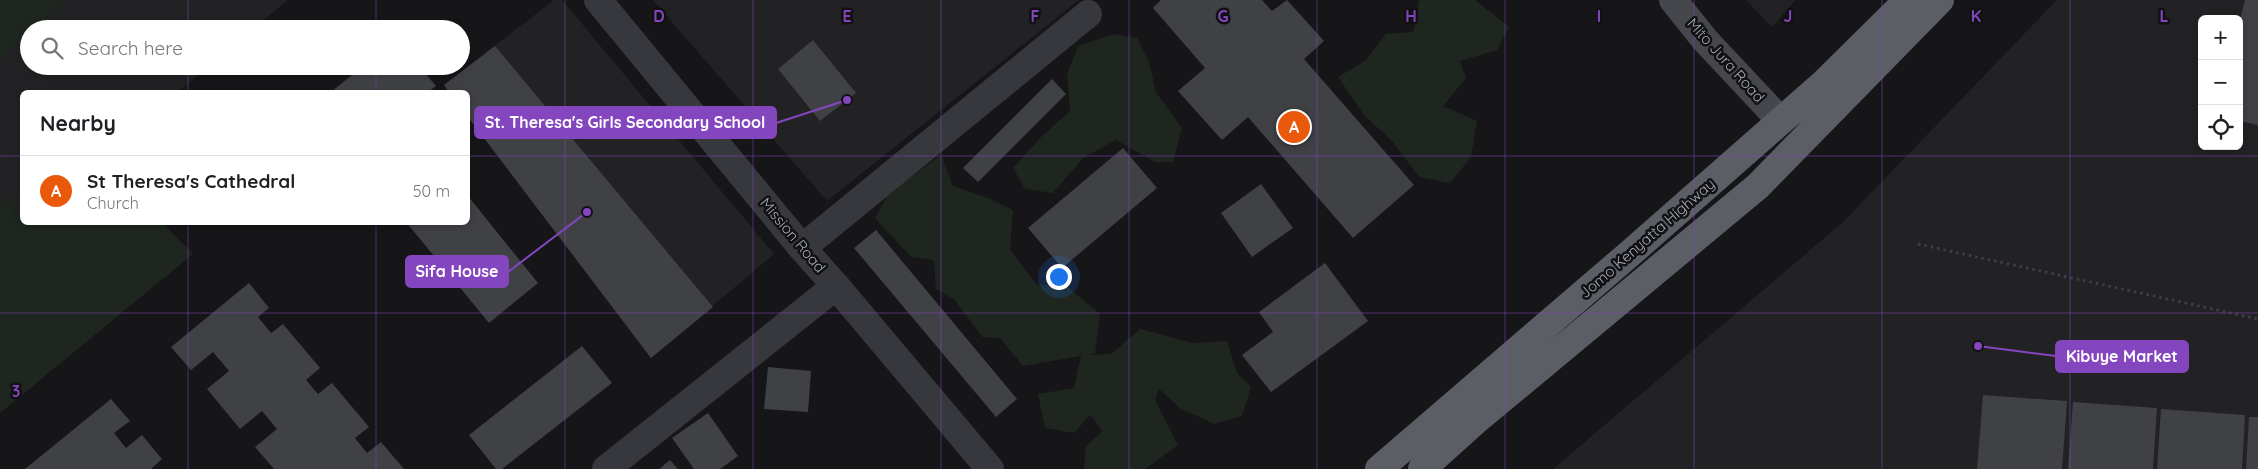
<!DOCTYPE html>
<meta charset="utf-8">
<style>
:root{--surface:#fff;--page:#f6f6f6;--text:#202124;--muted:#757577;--line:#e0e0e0;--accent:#ea580c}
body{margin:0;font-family:Quicksand,sans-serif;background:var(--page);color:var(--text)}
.controls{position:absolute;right:15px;top:15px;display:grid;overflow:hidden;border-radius:8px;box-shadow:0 2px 8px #0003}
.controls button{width:45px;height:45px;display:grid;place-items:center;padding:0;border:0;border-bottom:1px solid var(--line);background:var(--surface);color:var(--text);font:25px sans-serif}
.you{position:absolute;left:1058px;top:276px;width:18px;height:18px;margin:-12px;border:4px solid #fff;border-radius:50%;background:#1a73e8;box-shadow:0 0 0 8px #1a73e833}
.badge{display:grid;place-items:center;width:32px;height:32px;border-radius:50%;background:var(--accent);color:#fff;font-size:16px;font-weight:700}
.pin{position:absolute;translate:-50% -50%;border:2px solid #fff;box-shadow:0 1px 5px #0006}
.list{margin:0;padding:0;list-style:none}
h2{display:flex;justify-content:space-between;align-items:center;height:65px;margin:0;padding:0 20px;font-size:21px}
h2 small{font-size:16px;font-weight:400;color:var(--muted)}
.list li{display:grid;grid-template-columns:32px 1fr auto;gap:15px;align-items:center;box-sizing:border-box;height:70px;padding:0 20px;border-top:1px solid var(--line)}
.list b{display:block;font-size:19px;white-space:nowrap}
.list p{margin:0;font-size:16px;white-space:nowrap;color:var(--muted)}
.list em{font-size:16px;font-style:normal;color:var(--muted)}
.icon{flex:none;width:28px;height:28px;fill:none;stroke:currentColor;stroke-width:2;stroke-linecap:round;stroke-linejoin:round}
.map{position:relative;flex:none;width:2258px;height:469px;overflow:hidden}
.search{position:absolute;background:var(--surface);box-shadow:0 2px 8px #0003;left:20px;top:20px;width:450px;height:55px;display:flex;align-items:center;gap:12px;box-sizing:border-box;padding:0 18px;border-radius:28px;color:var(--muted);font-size:19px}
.panel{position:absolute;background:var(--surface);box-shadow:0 2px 8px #0003;left:20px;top:90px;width:450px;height:135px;border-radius:8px}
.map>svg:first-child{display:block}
.built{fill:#222225;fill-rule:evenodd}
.green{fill:#1e261f}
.building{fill:#404145}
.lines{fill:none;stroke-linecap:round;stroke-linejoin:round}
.path{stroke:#3d3f44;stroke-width:3;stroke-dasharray:2.5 4;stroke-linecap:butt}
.minor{stroke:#37383d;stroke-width:28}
.tertiary{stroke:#37383d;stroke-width:28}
.secondary{stroke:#45474d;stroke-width:28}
.trunk{stroke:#5b5e65;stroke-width:28}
.grid{fill:none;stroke:#8446be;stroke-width:1;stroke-opacity:0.55}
.labels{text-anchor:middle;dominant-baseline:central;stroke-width:5;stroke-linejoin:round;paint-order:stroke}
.street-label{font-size:15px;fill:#a8adb8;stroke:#111113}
.grid-label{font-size:16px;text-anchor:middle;font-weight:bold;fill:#8446be;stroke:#111113;stroke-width:5;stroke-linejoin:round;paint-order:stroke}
.leader{fill:none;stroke:#8446be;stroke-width:2}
.callout-dot{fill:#8446be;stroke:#111113;stroke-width:2}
.callout{fill:#8446be;stroke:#8446be;stroke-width:2}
.callout-label{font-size:16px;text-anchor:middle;font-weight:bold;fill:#fff}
</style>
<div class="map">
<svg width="2258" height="469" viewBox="0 0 2258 469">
<rect width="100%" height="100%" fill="#161618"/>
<!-- built -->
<path class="built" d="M 0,0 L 288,0 L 253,29 L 29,29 L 29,66 L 209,66 L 178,92 L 22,92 L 22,222 L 0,242 Z
M 554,0 L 562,0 L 774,254 L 651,358 L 468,117 L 468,92 L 449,92 L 444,85 Z
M 653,0 L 1079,0 L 827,201 Z
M 1746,0 L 1796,0 L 1772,27 Z
M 2057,0 L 2258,0 L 2258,469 L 1553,469 L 1842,223 ZM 2202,19 L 2239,19 L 2239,146 L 2202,146 Z"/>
<!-- green -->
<path class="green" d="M 0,0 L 66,0 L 34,29 L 29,29 L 29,34 L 0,60 Z
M 1419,0 L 1475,0 L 1509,27 L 1497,50 L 1460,61 L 1466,78 L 1443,106 L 1477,121 L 1471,157 L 1450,183 L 1419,177 L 1392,141 L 1364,115 L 1338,77 L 1365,61 L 1386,34 L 1413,32 Z
M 1114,34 L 1137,38 L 1149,61 L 1156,92 L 1182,128 L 1173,162 L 1155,162 L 1116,140 L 1083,158 L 1053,193 L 1025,189 L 1013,168 L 1042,136 L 1070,111 L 1067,74 L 1078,46 Z
M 941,155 L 953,186 L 988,198 L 1013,210 L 1010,249 L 1036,284 L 1069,288 L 1100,314 L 1095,353 L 1087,355 L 1111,354 L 1140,329 L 1193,343 L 1227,341 L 1237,373 L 1251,387 L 1242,416 L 1214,424 L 1180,408 L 1159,389 L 1155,400 L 1178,445 L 1145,469 L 1084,469 L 1086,446 L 1103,431 L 1090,415 L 1074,433 L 1045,428 L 1038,394 L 1074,388 L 1081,356 L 1023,366 L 1000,338 L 982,337 L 955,300 L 936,289 L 934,260 L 911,257 L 875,218 L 889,193 Z
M 22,190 L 22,222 L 163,223 L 193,254 L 0,413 L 0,208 Z"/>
<!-- building -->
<path class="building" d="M 1161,0 L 1262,0 L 1272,11 L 1287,0 L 1324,41 L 1304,59 L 1414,185 L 1353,238 L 1248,117 L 1222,140 L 1178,91 L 1205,68 L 1153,8 Z
M 2245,0 L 2258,0 L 2258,125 L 2239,121 L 2239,23 Z
M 813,40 L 856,93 L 820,121 L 778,69 Z
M 495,46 L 713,307 L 651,358 L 468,117 L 468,92 L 449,92 L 444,85 Z
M 363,66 L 419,66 L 436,86 L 428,92 L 331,92 Z
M 1052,79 L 1066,94 L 978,182 L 963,168 Z
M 1123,148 L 1157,188 L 1062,268 L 1028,228 Z
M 1261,184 L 1293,228 L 1252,257 L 1221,213 Z
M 468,196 L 538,283 L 489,323 L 406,222 L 468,222 Z
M 876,230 L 1017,399 L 996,417 L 854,248 Z
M 1325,263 L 1368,321 L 1271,392 L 1242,355 L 1273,332 L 1259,312 Z
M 249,283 L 269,308 L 258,317 L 271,333 L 283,324 L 320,368 L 306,380 L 318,394 L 332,383 L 369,427 L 355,438 L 367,453 L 381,442 L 404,469 L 274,469 L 255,447 L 277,429 L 262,411 L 240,429 L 207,389 L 229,371 L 213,352 L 191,370 L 171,347 Z
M 582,346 L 612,383 L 502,469 L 496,469 L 469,435 Z
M 768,367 L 811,371 L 808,412 L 764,409 Z
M 1983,395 L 2067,401 L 2062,469 L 1977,469 Z
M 111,399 L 130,421 L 114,433 L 126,448 L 142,435 L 162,459 L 151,469 L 25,469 Z
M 2073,402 L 2157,408 L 2153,469 L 2068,469 Z
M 2161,409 L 2245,415 L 2242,469 L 2157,469 Z
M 708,413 L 738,456 L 720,469 L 694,469 L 672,438 Z
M 2249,417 L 2258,417 L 2258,469 L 2246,469 Z
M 670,460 L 678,469 L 659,469 Z"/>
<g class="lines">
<!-- path -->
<path class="path" d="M 1918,244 L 2258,319"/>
<!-- minor -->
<path class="minor" d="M 802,248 L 1088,14
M 606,469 L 836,286"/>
<!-- tertiary -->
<path class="tertiary" d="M 598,0 L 802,248 L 836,286 L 990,469"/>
<!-- secondary -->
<path class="secondary" d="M 1673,0 L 1705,40 L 1780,120"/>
<!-- trunk -->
<path class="trunk" d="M 1379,469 L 1627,256 L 1824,83 L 1908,0
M 1422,469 L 1474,422 L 1758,186 L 1940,0"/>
</g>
<!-- grid -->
<path class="grid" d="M 188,0 L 188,29M 376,0 L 376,29M 565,0 L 565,469M 753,0 L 753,469M 941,0 L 941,469M 1129,0 L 1129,469M 1317,0 L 1317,469M 1505,0 L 1505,469M 1694,0 L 1694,469M 1882,0 L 1882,469M 2070,0 L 2070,469M 188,66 L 188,92M 376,66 L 376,92M 0,156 L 22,156M 468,156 L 2258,156M 188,222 L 188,469M 376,222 L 376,469M 0,313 L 2258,313"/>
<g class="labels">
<!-- street labels -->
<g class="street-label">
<text transform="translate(1726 60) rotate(48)">Mito Jura Road</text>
<text transform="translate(793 235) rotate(50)">Mission Road</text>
<text transform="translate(1647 238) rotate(-41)">Jomo Kenyatta Highway</text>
</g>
</g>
<g class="grid-label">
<text x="659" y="22">D</text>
<text x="847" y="22">E</text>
<text x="1035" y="22">F</text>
<text x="1223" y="22">G</text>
<text x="1411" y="22">H</text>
<text x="1599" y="22">I</text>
<text x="1788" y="22">J</text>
<text x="1976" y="22">K</text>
<text x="2164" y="22">L</text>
<text x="16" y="397">3</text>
</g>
<!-- callouts -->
<path class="leader" d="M847 100L776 123M587 212L508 272M1978 346L2056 356"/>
<g class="callout-dot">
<circle cx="847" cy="100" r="5"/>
<circle cx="587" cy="212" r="5"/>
<circle cx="1978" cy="346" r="5"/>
</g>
<g class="callout">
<rect x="475" y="107" width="301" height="31" rx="5"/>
<rect x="406" y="256" width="102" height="31" rx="5"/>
<rect x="2056" y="341" width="132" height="31" rx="5"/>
</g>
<g class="callout-label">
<text x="625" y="128">St. Theresa's Girls Secondary School</text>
<text x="457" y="277">Sifa House</text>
<text x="2122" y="362">Kibuye Market</text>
</g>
</svg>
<div class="controls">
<button>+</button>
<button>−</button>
<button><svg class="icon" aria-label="locate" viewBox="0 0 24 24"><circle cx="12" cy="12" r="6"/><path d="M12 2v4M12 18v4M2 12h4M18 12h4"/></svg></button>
</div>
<div class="you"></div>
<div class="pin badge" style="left:1294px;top:127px">A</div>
<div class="search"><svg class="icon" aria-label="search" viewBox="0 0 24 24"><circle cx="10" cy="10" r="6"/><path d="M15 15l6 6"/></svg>Search here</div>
<section class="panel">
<h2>Nearby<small></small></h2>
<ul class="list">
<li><span class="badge">A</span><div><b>St Theresa's Cathedral</b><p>Church</p></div><em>50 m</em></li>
</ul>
</section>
</div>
